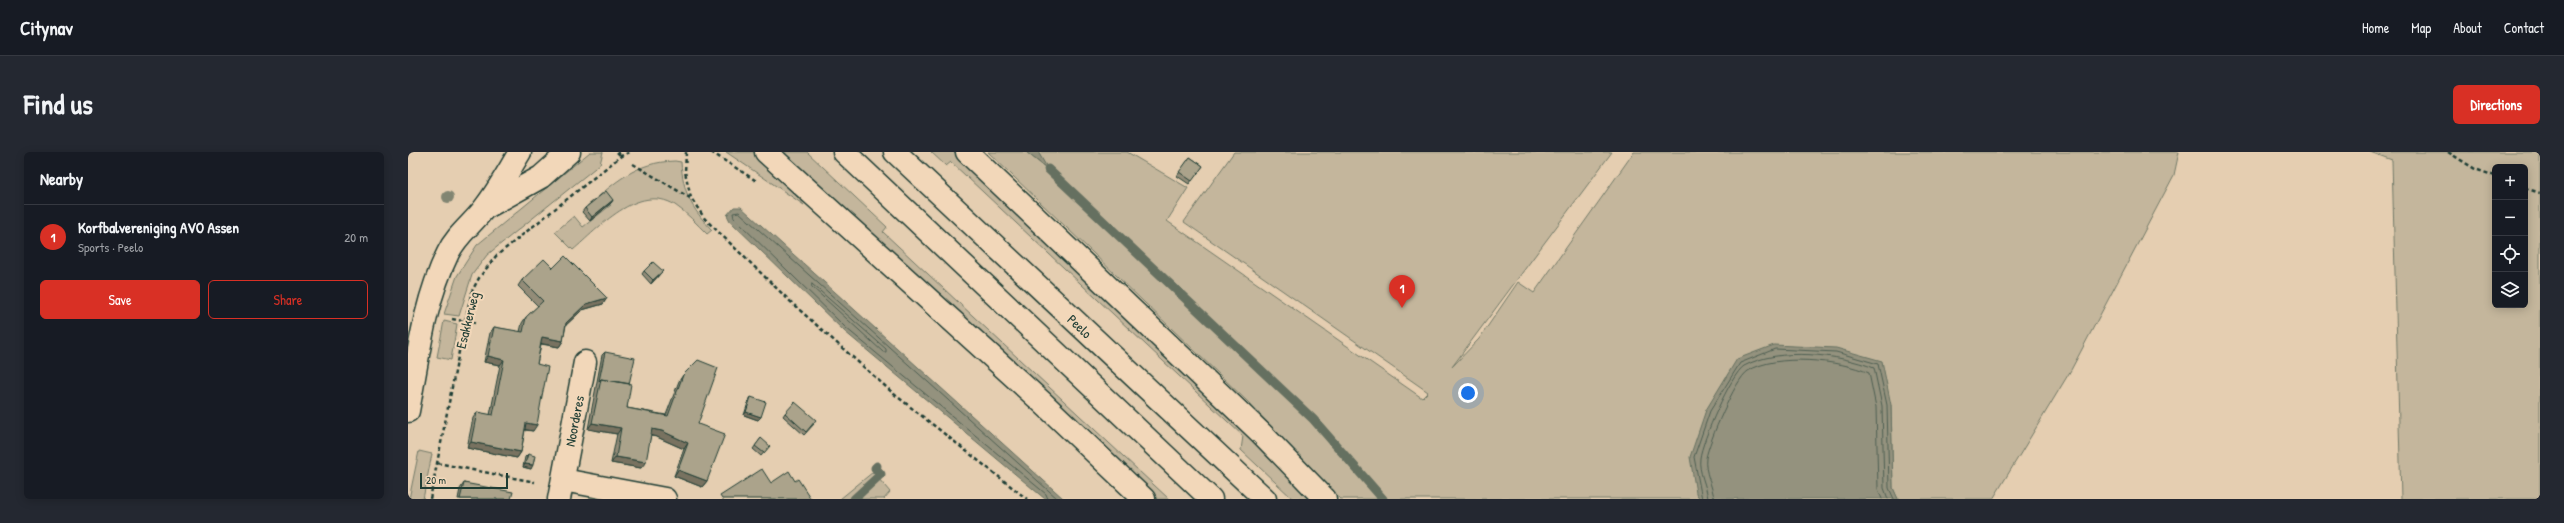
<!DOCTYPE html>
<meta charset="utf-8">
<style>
:root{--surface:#171b24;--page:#242831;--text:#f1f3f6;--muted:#9ea1a6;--line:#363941;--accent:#d93025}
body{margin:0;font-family:"Patrick Hand",sans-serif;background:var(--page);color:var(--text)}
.controls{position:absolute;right:12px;top:12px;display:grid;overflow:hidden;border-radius:6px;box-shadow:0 2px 10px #0003}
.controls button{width:36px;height:36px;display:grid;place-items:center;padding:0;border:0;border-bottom:1px solid var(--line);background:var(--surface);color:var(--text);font:20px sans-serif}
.scale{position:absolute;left:12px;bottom:10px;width:88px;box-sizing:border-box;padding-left:4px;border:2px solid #1f3d34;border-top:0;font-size:11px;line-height:14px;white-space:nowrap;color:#1f3d34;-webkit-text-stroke:3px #f2d7b9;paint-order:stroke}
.you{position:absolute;left:1060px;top:241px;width:14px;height:14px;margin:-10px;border:3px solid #fff;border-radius:50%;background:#1a73e8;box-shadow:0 0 0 6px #1a73e833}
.badge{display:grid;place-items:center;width:26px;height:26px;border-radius:50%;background:var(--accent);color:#fff;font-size:13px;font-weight:700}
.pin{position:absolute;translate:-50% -33px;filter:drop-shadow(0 1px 2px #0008)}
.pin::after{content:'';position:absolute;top:21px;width:14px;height:12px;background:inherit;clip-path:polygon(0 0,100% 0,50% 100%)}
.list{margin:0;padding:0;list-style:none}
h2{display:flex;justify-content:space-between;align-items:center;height:52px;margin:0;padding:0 16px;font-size:17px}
h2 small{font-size:13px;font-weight:400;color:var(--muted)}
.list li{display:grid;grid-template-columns:26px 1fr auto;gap:12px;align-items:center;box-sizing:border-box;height:64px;padding:0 16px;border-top:1px solid var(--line)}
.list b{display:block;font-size:15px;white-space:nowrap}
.list p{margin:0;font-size:13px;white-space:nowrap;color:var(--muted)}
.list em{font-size:13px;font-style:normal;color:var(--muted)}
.actions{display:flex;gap:8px;padding:12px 16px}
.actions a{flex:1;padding:9px 0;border:1px solid var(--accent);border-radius:6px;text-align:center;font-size:14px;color:var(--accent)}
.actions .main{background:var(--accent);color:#fff}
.icon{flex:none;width:22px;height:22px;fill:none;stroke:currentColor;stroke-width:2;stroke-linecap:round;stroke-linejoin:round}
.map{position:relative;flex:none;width:2132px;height:347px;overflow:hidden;border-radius:6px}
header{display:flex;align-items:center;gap:24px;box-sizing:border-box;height:56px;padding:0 20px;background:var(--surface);border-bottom:1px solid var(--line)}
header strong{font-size:19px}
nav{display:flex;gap:22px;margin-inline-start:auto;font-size:14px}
.intro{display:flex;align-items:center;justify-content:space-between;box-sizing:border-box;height:96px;padding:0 24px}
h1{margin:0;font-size:28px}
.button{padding:10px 18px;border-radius:6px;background:var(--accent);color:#fff;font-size:14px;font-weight:700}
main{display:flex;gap:24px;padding:0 24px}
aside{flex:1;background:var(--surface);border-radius:6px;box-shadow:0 2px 10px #0003}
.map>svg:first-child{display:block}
.green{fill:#c4b69c;stroke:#727a68;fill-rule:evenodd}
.water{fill:#94927e;stroke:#657060}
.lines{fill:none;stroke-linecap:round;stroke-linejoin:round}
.shore{stroke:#4e5f52;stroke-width:1}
.stream{stroke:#657060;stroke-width:9}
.street-casing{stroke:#1f3d34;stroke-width:25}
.secondary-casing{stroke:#1f3d34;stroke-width:25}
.primary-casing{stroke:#1f3d34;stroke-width:25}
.path{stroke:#1f3d34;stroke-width:2.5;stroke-dasharray:4 3;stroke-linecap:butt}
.street{stroke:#f2d7b9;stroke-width:22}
.secondary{stroke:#f2d7b9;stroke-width:22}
.primary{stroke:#f2d7b9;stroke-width:22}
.tree{fill:#818572}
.wall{fill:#938c78;stroke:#1f3d34}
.shaded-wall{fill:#787261;stroke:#1f3d34}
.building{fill:#aba38b;stroke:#1f3d34}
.labels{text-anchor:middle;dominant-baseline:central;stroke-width:4;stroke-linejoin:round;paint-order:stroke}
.street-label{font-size:14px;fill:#1f3d34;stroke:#f2d7b9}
</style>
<header>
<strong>Citynav</strong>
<nav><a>Home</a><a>Map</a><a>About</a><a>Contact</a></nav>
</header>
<div class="intro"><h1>Find us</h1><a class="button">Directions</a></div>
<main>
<aside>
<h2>Nearby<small></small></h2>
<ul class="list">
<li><span class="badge">1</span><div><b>Korfbalvereniging AVO Assen</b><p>Sports · Peelo</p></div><em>20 m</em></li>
</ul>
<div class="actions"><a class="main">Save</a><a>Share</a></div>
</aside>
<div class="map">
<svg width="2132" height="347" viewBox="0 0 2132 347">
<rect width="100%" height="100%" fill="#e5ceb1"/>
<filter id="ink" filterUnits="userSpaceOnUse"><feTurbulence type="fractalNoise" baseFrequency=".025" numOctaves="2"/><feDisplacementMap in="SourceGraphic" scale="8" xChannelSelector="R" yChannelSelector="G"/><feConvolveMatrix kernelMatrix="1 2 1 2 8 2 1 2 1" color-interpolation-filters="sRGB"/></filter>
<g filter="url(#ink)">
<!-- green -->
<path class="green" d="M 182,0 L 195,0 L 192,12 L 79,103 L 64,123 L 51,164 L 36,162 L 49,124 L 69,93 Z
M 318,0 L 347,0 L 371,23 L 396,53 Z
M 374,0 L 399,0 L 479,75 L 475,80 L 761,347 L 746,347 Z
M 523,0 L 546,0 L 906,347 L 885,347 L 833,298 L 835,284 L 543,10 L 538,14 Z
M 580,0 L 618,0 L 639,17 L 630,0 L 719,0 L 780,36 L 759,69 L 1014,246 L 1020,240 L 776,70 L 826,0 L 1204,0 L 1044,215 L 1071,187 L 1110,130 L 1126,141 L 1226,0 L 1771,0 L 1766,23 L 1663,218 L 1585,347 L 1490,347 L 1485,336 L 1483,253 L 1288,341 L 1292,347 L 932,347 L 841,251 Z
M 1962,0 L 2132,0 L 2132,347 L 1993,347 L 1984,8 ZM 2087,15 L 2117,15 L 2117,153 L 2087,153 Z
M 267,9 L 273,10 C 275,40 283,56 304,78 L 299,82 C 289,72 279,61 267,53 C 230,30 190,77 165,98 L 147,80 L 166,64 L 175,75 L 203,53 L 179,54 C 208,30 227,10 267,9 Z
M 36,169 L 49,172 L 43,208 L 29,205 Z
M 11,299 L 24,302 L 15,347 L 1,347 Z
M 465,320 L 482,340 L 476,347 L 432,347 Z"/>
<!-- water -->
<path class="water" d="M 618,0 L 630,0 L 640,17 Z
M 326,55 L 333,55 L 656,347 L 637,347 L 436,179 L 322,69 L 319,63 Z
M 1366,193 L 1428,196 L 1474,209 L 1483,253 L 1485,336 L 1490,347 L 1292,347 L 1288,341 L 1282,305 L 1298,258 L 1329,207 Z"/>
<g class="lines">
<!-- shore -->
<path class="shore" d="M 404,132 L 478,197 L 478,200 L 475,200 L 404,135 Z
M 640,347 L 638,342 L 438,176 L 326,66 L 325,61 L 331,60 L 650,347
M 1294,347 L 1286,305 L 1302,259 L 1332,211 L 1367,197 L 1428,200 L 1470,212 L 1479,253 L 1481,336 L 1486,347
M 1300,347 C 1299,334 1290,320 1292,306 C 1294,289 1323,222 1336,214 C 1371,195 1431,202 1466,216 L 1474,254 L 1476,336 L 1480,347
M 1306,347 C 1305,334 1296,320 1298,306 C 1301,290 1327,227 1340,219 C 1368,201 1432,208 1461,221 L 1468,255 L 1470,337 L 1474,347"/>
<!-- stream -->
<path class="stream" d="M 640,17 L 905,267 L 975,347
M 446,347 L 473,322 L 467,316 L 469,314"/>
<defs>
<path id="street" d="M 155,328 L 257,347
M 151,347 L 177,210"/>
<path id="secondary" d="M 79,55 L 133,25 L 161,0
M 0,259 C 10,206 16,150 40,101 C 49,82 67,70 78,54 C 91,37 101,18 112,0"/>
<path id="primary" d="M 358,0 L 636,252 L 736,347
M 436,0 L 803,347
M 487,0 L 857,347
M 559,0 L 853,281 L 917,347"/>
</defs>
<!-- street casing -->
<use href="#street" class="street-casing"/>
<!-- secondary casing -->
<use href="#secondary" class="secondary-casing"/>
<!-- primary casing -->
<use href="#primary" class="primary-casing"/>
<!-- path -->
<path class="path" d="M 209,0 L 213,4
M 278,0 L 277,20 L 283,46 L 297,67 L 386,153 L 486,242 L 619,347
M 303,0 L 350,30
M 2040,0 L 2067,17 L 2087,24
M 225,12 L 282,46
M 2117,36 L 2132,41
M 44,167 L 67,171
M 29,311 L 127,330
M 22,347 L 57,169 L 64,139 L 71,126 L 88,104 L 213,4 L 222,0"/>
<!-- street -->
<use href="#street" class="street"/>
<!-- secondary -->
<use href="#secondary" class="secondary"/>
<!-- primary -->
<use href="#primary" class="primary"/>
</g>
<!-- trees -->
<circle class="tree" cx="40" cy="45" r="6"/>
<!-- wall -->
<path class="wall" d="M 782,5 L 795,14 L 781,32 L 769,24 Z
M 205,48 L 203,51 L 182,69 L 174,60 L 177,56 Z
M 145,116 L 199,146 L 195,152 L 174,158 L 158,173 L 155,189 L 151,195 L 133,192 L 129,212 L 125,279 L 117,278 L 113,300 L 109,306 L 59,296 L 65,266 L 69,260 L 82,263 L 92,213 L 76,210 L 82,181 L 86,175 L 112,180 L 114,171 L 118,165 L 130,154 L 110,134 L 114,128 Z
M 236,119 L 255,119 L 252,122 L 243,132 L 234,122 Z
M 197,200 L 221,232 L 219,256 L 258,263 L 271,229 L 275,223 L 290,272 L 299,329 L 294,335 L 266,324 L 276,297 L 249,285 L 243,284 L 233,316 L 203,311 L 209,282 L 180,277 L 194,203 Z
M 343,245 L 353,265 L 350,268 L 336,263 L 341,248 Z
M 377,261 L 406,272 L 396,283 L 375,264 Z
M 353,286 L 359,297 L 353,304 L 345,297 Z
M 120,302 L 123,317 L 115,315 L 117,305 Z
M 56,331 L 103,347 L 50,347 L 52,337 Z"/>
<!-- shaded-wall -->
<path class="shaded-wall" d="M 205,48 L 203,51 L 182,69 L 184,65 Z
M 255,119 L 252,122 L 243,132 L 245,128 Z
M 199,146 L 195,152 L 174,158 L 154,177 L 158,171 L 178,152 Z
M 134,185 L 155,189 L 151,195 L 130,191 Z
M 80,204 L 96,208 L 92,213 L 76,210 Z
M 338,260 L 353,265 L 350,268 L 336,263 Z
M 118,271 L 129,273 L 125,279 L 114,277 Z
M 184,271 L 213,276 L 209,282 L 180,277 Z
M 244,277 L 254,279 L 280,291 L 276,297 L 249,285 L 240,283 Z
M 63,290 L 113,300 L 109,306 L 59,296 Z
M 208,305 L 238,310 L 233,316 L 203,311 Z
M 117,312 L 125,313 L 123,317 L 115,315 Z
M 270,318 L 299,329 L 294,335 L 266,324 Z"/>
<!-- building -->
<path class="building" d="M 782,5 L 795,14 L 784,29 L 771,20 Z
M 198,39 L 205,48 L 184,65 L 177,56 Z
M 157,104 L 199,146 L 178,152 L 158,171 L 155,189 L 134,185 L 129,212 L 140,215 L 134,244 L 129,273 L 118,271 L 113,300 L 63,290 L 69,260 L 85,263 L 96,208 L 80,204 L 86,175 L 115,180 L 118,165 L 135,149 L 114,128 L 136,107 L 145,116 Z
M 245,110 L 255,119 L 245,128 L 236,119 Z
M 197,200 L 227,206 L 221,232 L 193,227 L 191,229 Z
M 290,208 L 310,216 L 290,272 L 317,282 L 299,329 L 270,318 L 280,291 L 254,279 L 244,277 L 238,310 L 208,305 L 213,276 L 184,271 L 193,227 L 223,232 L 219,256 L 260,264 L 275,223 Z
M 343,245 L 358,250 L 353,265 L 338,260 Z
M 387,250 L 408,268 L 398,280 L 377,261 Z
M 353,286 L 362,294 L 356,301 L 347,294 Z
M 120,302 L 127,304 L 125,313 L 117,312 Z
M 354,317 L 363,331 L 381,319 L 387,329 L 390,327 L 403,347 L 314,347 L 312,344 Z
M 56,331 L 105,340 L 103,347 L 52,347 Z"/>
</g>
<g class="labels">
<!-- street labels -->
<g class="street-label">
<text transform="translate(59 168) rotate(-76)">Esakkerweg</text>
<text transform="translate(672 174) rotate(43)">Peelo</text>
<text transform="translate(166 269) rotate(-79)">Noorderes</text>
</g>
</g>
</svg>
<div class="controls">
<button>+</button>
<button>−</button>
<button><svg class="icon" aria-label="locate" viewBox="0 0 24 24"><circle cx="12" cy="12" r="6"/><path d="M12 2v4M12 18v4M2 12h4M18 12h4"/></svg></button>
<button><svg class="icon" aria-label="layers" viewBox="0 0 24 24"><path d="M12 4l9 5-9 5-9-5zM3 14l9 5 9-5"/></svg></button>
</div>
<div class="scale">20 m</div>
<div class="you"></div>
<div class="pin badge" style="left:994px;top:156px">1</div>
</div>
</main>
